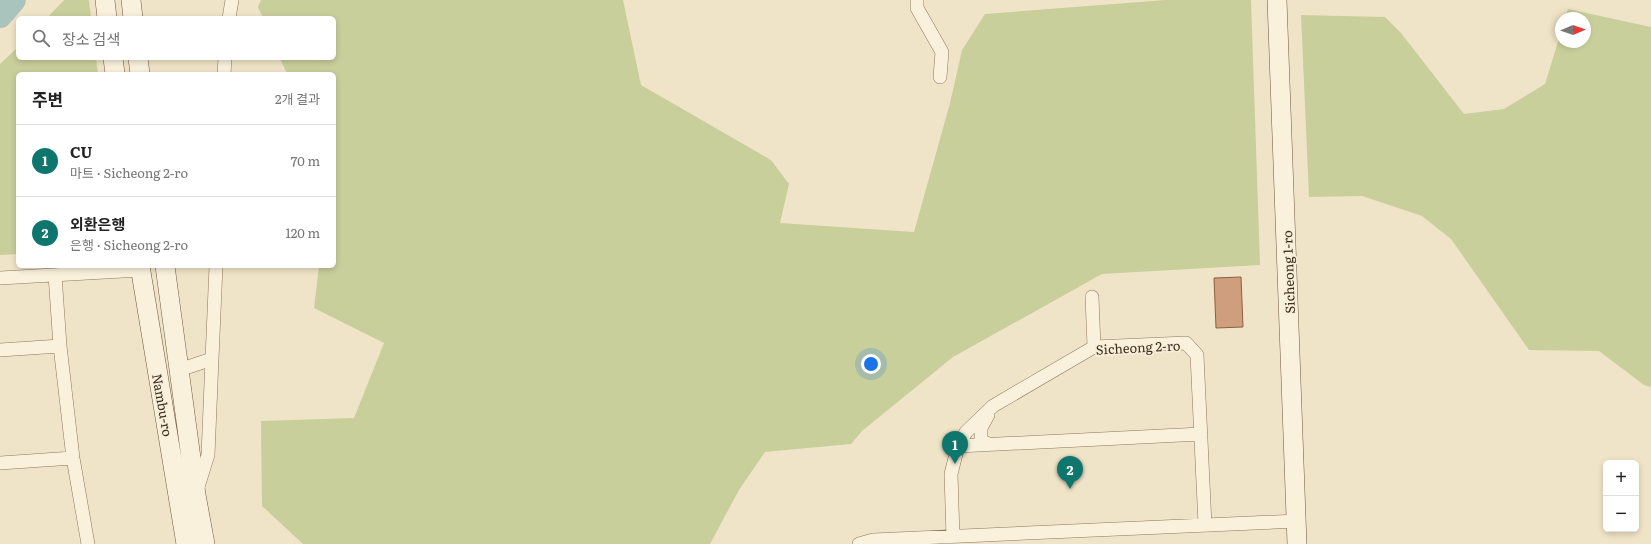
<!DOCTYPE html>
<html lang="ko">
<meta charset="utf-8">
<style>
:root{--surface:#fff;--page:#f2f2f2;--text:#222;--muted:#767676;--line:#e0e0e0;--accent:#0f766e}
body{margin:0;font-family:Literata,"Noto Sans KR",serif;background:var(--page);color:var(--text)}
.controls{position:absolute;right:12px;bottom:12px;display:grid;overflow:hidden;border-radius:6px;box-shadow:0 2px 6px #0003}
.controls button{width:36px;height:36px;display:grid;place-items:center;padding:0;border:0;border-bottom:1px solid var(--line);background:var(--surface);color:var(--text);font:20px sans-serif}
.compass{position:absolute;left:1555px;top:12px;width:36px;height:36px;border-radius:50%;background:var(--surface);box-shadow:0 2px 6px #0003;rotate:88deg}
.you{position:absolute;left:871px;top:364px;width:14px;height:14px;margin:-10px;border:3px solid #fff;border-radius:50%;background:#1a73e8;box-shadow:0 0 0 6px #1a73e833}
.badge{display:grid;place-items:center;width:26px;height:26px;border-radius:50%;background:var(--accent);color:#fff;font-size:13px;font-weight:700}
.pin{position:absolute;translate:-50% -33px;filter:drop-shadow(0 1px 2px #0008)}
.pin::after{content:'';position:absolute;top:21px;width:14px;height:12px;background:inherit;clip-path:polygon(0 0,100% 0,50% 100%)}
.list{margin:0;padding:0;list-style:none}
h2{display:flex;justify-content:space-between;align-items:center;height:52px;margin:0;padding:0 16px;font-size:17px}
h2 small{font-size:13px;font-weight:400;color:var(--muted)}
.list li{display:grid;grid-template-columns:26px 1fr auto;gap:12px;align-items:center;box-sizing:border-box;height:72px;padding:0 16px;border-top:1px solid var(--line)}
.list b{display:block;font-size:15px;white-space:nowrap}
.list p{margin:0;font-size:13px;white-space:nowrap;color:var(--muted)}
.list em{font-size:13px;font-style:normal;color:var(--muted)}
.icon{flex:none;width:22px;height:22px;fill:none;stroke:currentColor;stroke-width:2;stroke-linecap:round;stroke-linejoin:round}
.map{position:relative;flex:none;width:1651px;height:544px;overflow:hidden}
.search{position:absolute;background:var(--surface);box-shadow:0 2px 6px #0003;left:16px;top:16px;width:320px;height:44px;display:flex;align-items:center;gap:10px;box-sizing:border-box;padding:0 14px;border-radius:6px;color:var(--muted);font-size:15px}
.panel{position:absolute;background:var(--surface);box-shadow:0 2px 6px #0003;left:16px;top:72px;width:320px;height:196px;border-radius:6px}
.map>svg:first-child{display:block}
.green{fill:#c9cf9b}
.lines{fill:none;stroke-linecap:round;stroke-linejoin:round}
.river{stroke:#a9c4bc;stroke-width:24}
.building{fill:#cf9f7d;stroke:#8d5f41}
.street-casing{stroke:#8d765c;stroke-width:14}
.secondary-casing{stroke:#6f573f;stroke-width:20}
.street{stroke:#faf1dc;stroke-width:13}
.secondary{stroke:#faf1dc;stroke-width:19}
.labels{text-anchor:middle;dominant-baseline:central;stroke-width:3.5;stroke-linejoin:round;paint-order:stroke}
.street-label{font-size:13px;fill:#3d2e20;stroke:#f7eed8}
</style>
<div class="map">
<svg width="1651" height="544" viewBox="0 0 1651 544">
<rect width="100%" height="100%" fill="#f0e4c8"/>
<!-- green -->
<path class="green" d="M 64,0 L 89,0 L 91,18 L 47,18 Z
M 261,0 L 623,0 L 641,85 L 771,160 L 789,184 L 780,223 L 914,232 L 950,103 L 962,50 L 985,14 L 1165,0 L 1251,0 L 1260,265 L 1102,274 L 953,357 L 862,431 L 851,444 L 765,452 L 739,490 L 710,544 L 303,544 L 262,506 L 261,421 L 354,418 L 384,343 L 314,308 L 319,266 L 334,266 L 334,74 L 287,74 L 280,58 L 334,58 L 334,18 L 263,18 L 258,7 Z
M 1568,9 L 1651,27 L 1651,387 L 1644,385 L 1599,351 L 1529,350 L 1451,239 L 1422,216 L 1362,196 L 1309,197 L 1301,15 L 1385,17 L 1401,33 L 1464,114 L 1504,109 L 1545,84 L 1561,32 L 1561,42 L 1585,42 L 1585,18 L 1565,18 Z
M 18,47 L 18,58 L 96,58 L 98,74 L 18,74 L 18,254 L 0,255 L 0,64 Z"/>
<g class="lines">
<!-- river -->
<path class="river" d="M 0,16 L 14,0"/>
</g>
<!-- building -->
<path class="building" d="M 1241,277 L 1243,327 L 1216,328 L 1214,278 Z"/>
<g class="lines">
<defs>
<path id="street" d="M 917,0 L 917,8 L 942,52 L 940,77
M 229,18 L 232,0
M 224,74 L 225,58
M 55,275 L 60,346 L 73,458 L 88,544
M 0,278 L 140,270
M 1092,297 L 1094,347
M 0,350 L 60,346
M 179,370 L 212,359 L 216,266
M 988,415 L 981,428 L 981,441 L 989,444
M 958,446 L 1201,434
M 0,463 L 73,458
M 197,490 L 208,455 L 212,359
M 953,537 L 951,474 L 958,446 L 966,432 L 993,406 L 1094,347 L 1186,343 L 1197,355 L 1205,525
M 859,544 L 873,540 L 1297,521"/>
<path id="secondary" d="M 105,0 L 107,18
M 131,0 L 133,18
M 1277,0 L 1297,544
M 113,58 L 115,74
M 138,58 L 140,74
M 140,266 L 186,544
M 165,266 L 196,495 L 205,544"/>
</defs>
<!-- street casing -->
<use href="#street" class="street-casing"/>
<!-- secondary casing -->
<use href="#secondary" class="secondary-casing"/>
<!-- street -->
<use href="#street" class="street"/>
<!-- secondary -->
<use href="#secondary" class="secondary"/>
</g>
<g class="labels">
<!-- street labels -->
<g class="street-label">
<text transform="translate(1288 272) rotate(-92)">Sicheong 1-ro</text>
<text transform="translate(1138 347) rotate(-3)">Sicheong 2-ro</text>
<text transform="translate(163 405) rotate(80)">Nambu-ro</text>
</g>
</g>
</svg>
<div class="controls">
<button>+</button>
<button>−</button>
</div>
<svg class="compass" viewBox="-18 -18 36 36"><path d="M0-13l5 13h-10z" fill="#e53935"/><path d="M0 13l5-13h-10z" fill="#767676"/></svg>
<div class="you"></div>
<div class="pin badge" style="left:955px;top:464px">1</div>
<div class="pin badge" style="left:1070px;top:489px">2</div>
<div class="search"><svg class="icon" aria-label="search" viewBox="0 0 24 24"><circle cx="10" cy="10" r="6"/><path d="M15 15l6 6"/></svg>장소 검색</div>
<section class="panel">
<h2>주변<small>2개 결과</small></h2>
<ul class="list">
<li><span class="badge">1</span><div><b>CU</b><p>마트 · Sicheong 2-ro</p></div><em>70 m</em></li>
<li><span class="badge">2</span><div><b>외환은행</b><p>은행 · Sicheong 2-ro</p></div><em>120 m</em></li>
</ul>
</section>
</div>
